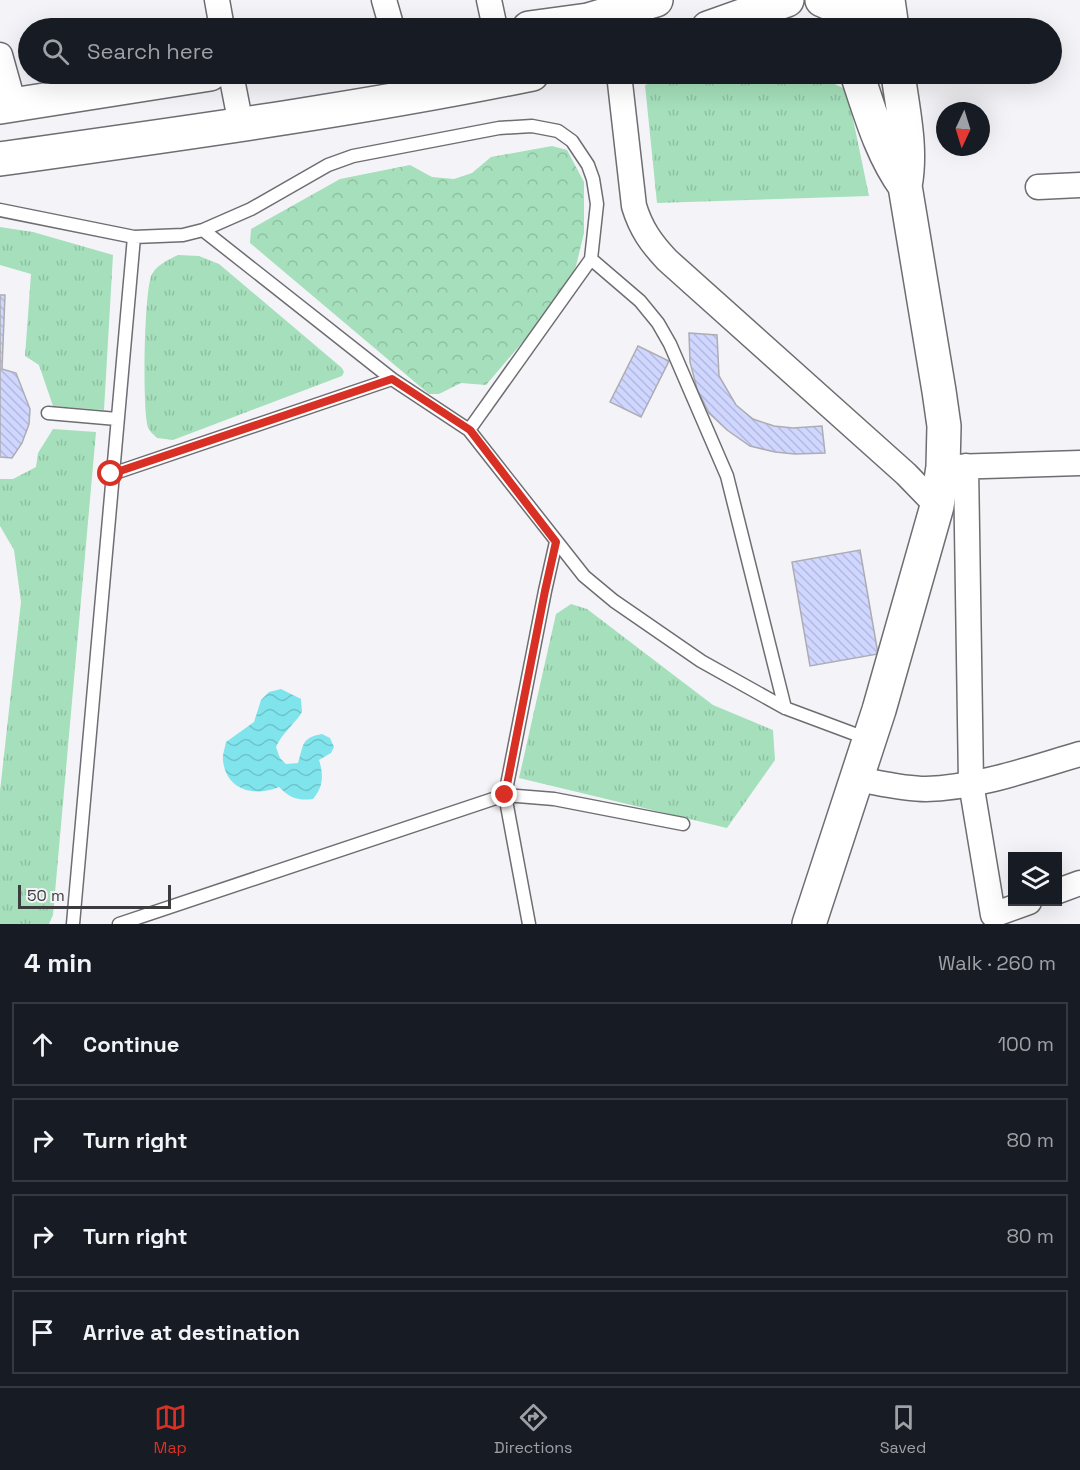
<!DOCTYPE html>
<meta charset="utf-8">
<style>
:root{--surface:#171b24;--page:#20242c;--text:#f1f3f6;--muted:#9ea1a6;--line:#363941;--accent:#d93025}
body{margin:0;font-family:"Space Grotesk",sans-serif;background:var(--page);color:var(--text)}
.controls{position:absolute;right:18px;bottom:18px;display:grid;overflow:hidden;border-radius:0px;box-shadow:0 6px 24px #0002}
.controls button{width:54px;height:54px;display:grid;place-items:center;padding:0;border:0;border-bottom:2px solid var(--line);background:var(--surface);color:var(--text);font:30px sans-serif}
.compass{position:absolute;left:936px;top:102px;width:54px;height:54px;border-radius:50%;background:var(--surface);box-shadow:0 6px 24px #0002;rotate:184deg}
.scale{position:absolute;left:18px;bottom:15px;width:153px;box-sizing:border-box;padding-left:6px;border:3px solid #3c3c3e;border-top:0;font-size:16px;line-height:21px;white-space:nowrap;color:#3c3c3e;-webkit-text-stroke:4px #f4f4f8;paint-order:stroke}
.stop{position:absolute;width:18px;height:18px;margin:-14px;border:4px solid #d93025;border-radius:50%;background:#fff}
.stop.end{background:#d93025;border-color:#fff;box-shadow:0 2px 6px #0008}
.list{margin:0;padding:0;list-style:none}
h2{display:flex;justify-content:space-between;align-items:center;height:78px;margin:0;padding:0 24px;font-size:26px}
h2 small{font-size:20px;font-weight:400;color:var(--muted)}
.list li{display:grid;grid-template-columns:39px 1fr auto;gap:18px;align-items:center;box-sizing:border-box;height:84px;margin:0 12px 12px;padding:0 12px;border:2px solid var(--line);border-radius:0px}
.list b{display:block;font-size:22px;white-space:nowrap}
.list em{font-size:20px;font-style:normal;color:var(--muted)}
.icon{flex:none;width:33px;height:33px;fill:none;stroke:currentColor;stroke-width:2;stroke-linecap:round;stroke-linejoin:round}
.map{position:relative;flex:none;width:1080px;height:924px;overflow:hidden}
.search{position:absolute;background:var(--surface);box-shadow:0 6px 24px #0002;left:18px;right:18px;top:18px;height:66px;display:flex;align-items:center;gap:15px;box-sizing:border-box;padding:0 21px;border-radius:33px;color:var(--muted);font-size:22px}
.sheet{height:462px;background:var(--surface)}
nav{display:flex;justify-content:space-around;align-items:center;box-sizing:border-box;height:84px;border-top:2px solid var(--line);background:var(--surface);font-size:16px;color:var(--muted)}
nav a{display:grid;justify-items:center;gap:3px}
nav .on{color:var(--accent)}
.map>svg:first-child{display:block}
.grass{fill:url(#grass-tufts)}
.park{fill:url(#park-crowns)}
.water{fill:url(#water-waves)}
.building{fill:url(#building-back-hatch);stroke:#adadb1;stroke-width:1.5}
.lines{fill:none;stroke-linecap:round;stroke-linejoin:round}
.lane-casing{stroke:#6e6e72;stroke-width:15}
.street-casing{stroke:#6e6e72;stroke-width:27}
.secondary-casing{stroke:#6e6e72;stroke-width:36}
.lane{stroke:#fff;stroke-width:12}
.street{stroke:#fff;stroke-width:24}
.secondary{stroke:#fff;stroke-width:33}
.route{stroke:#d93025;stroke-width:8}
</style>
<div class="map">
<svg width="1080" height="924" viewBox="0 0 1080 924">
<defs>
<pattern id="grass-tufts" width="24" height="20" patternUnits="userSpaceOnUse" patternTransform="scale(1.5)"><rect width="24" height="20" fill="#a5dfbb"/><path d="M3 7l-1-3M5 7V3M7 7l1-3M15 17l-1-3M17 17v-4M19 17l1-3" fill="none" stroke="#8fc0a2"/></pattern>
<pattern id="park-crowns" width="20" height="18" patternUnits="userSpaceOnUse" patternTransform="scale(1.5)"><rect width="20" height="18" fill="#a5dfbb"/><path d="M2 6a3 3 0 1 1 6 0M12 15a3 3 0 1 1 6 0" fill="none" stroke="#8fc0a2"/></pattern>
<pattern id="water-waves" width="16" height="10" patternUnits="userSpaceOnUse" patternTransform="scale(1.5)"><rect width="16" height="10" fill="#7fe4eb"/><path d="M0 5q4-4 8 0t8 0" fill="none" stroke="#6fc4cb"/></pattern>
<pattern id="building-back-hatch" width="6" height="6" patternUnits="userSpaceOnUse" patternTransform="scale(1.5)"><rect width="6" height="6" fill="#cfd6ff"/><path d="M-1 5l2 2M0 0l6 6M5-1l2 2" fill="none" stroke="#b3b9dc"/></pattern>
</defs>
<rect width="100%" height="100%" fill="#f4f4f8"/>
<!-- grass -->
<path class="grass" d="M 677,74 L 814,74 L 847,90 L 869,196 L 657,203 L 645,85 Z
M 0,227 L 33,232 L 113,255 L 104,410 L 53,406 L 39,365 L 25,356 L 31,274 L 0,265 Z
M 178,255 L 199,256 L 219,264 L 342,368 L 344,372 L 342,376 L 173,440 L 157,438 C 154,435 149,431 148,427 C 142,410 144,288 152,274 C 158,264 168,260 178,255 Z
M 53,429 L 96,432 L 53,915 L 49,924 L 0,924 L 0,791 L 21,602 L 14,550 L 0,526 L 0,479 L 13,479 L 36,467 L 38,453 Z
M 571,604 L 587,609 L 713,705 L 773,730 L 775,760 L 727,828 L 519,778 L 556,614 Z"/>
<!-- park -->
<path class="park" d="M 552,146 L 567,150 L 584,182 L 584,233 L 576,266 L 566,291 L 486,385 L 461,383 L 439,394 L 429,394 L 250,243 L 251,229 L 340,179 L 410,165 L 432,177 L 454,179 L 472,173 L 491,157 Z"/>
<!-- water -->
<path class="water" d="M 281,689 L 301,699 L 302,712 C 294,725 282,733 276,747 L 280,758 L 286,764 L 298,763 C 304,744 301,738 322,734 L 330,738 L 334,747 L 331,753 L 319,760 C 324,776 323,787 313,799 C 298,801 290,798 279,787 C 255,797 227,791 223,761 C 222,755 225,748 226,742 L 254,722 L 261,700 L 269,692 Z"/>
<!-- building -->
<path class="building" d="M 0,295 L 5,295 L 2,369 L 16,373 L 30,409 L 29,424 L 22,443 L 12,458 L 0,457 Z
M 689,333 L 717,335 L 719,376 L 736,405 L 753,419 L 774,426 L 793,428 L 822,426 L 825,453 L 795,454 L 775,452 L 750,446 L 727,430 L 709,413 L 697,389 L 690,362 Z
M 638,346 L 669,361 L 641,417 L 610,402 Z
M 860,550 L 878,654 L 810,666 L 792,562 Z"/>
<g class="lines">
<defs>
<path id="lane" d="M 0,210 L 134,237 L 183,235 L 203,230 L 251,209 L 328,165 L 353,156 L 499,128 L 532,126 L 558,131 L 572,141 L 588,165 L 593,179 L 597,204 L 591,259 L 469,430
M 203,230 L 392,379 L 469,430 L 584,576 L 614,601 L 701,661 L 785,708 L 868,739
M 591,259 L 640,301 L 658,323 L 670,344 L 727,476 L 785,708
M 48,413 L 117,419
M 112,474 L 392,379
M 556,542 L 545,591 L 505,795 L 554,799 L 683,824
M 73,924 L 134,237
M 119,924 L 505,795 L 529,924"/>
<path id="street" d="M 217,0 L 222,28
M 384,0 L 392,28
M 489,0 L 495,28
M 0,55 L 14,105
M 231,74 L 241,125
M 619,74 L 634,206 C 641,229 651,243 667,260 L 906,474 L 937,506
M 1038,187 L 1080,185
M 966,466 L 971,783 L 993,915 L 1029,902
M 950,467 L 1080,463
M 857,779 C 880,783 903,789 926,789 C 976,788 1032,768 1080,754
M 1058,891 L 1080,883"/>
<path id="secondary" d="M 822,0 C 840,9 856,7 875,0
M 888,0 L 892,28
M 529,28 L 588,20 L 656,0
M 708,28 L 787,0
M 857,74 C 870,112 881,153 905,186
M 0,107 L 210,74
M 0,159 C 178,134 356,110 532,74
M 809,924 L 879,710 L 937,506 L 943,467 L 944,426 L 939,391 L 905,186 C 912,149 903,111 898,74"/>
</defs>
<!-- lane casing -->
<use href="#lane" class="lane-casing"/>
<!-- street casing -->
<use href="#street" class="street-casing"/>
<!-- secondary casing -->
<use href="#secondary" class="secondary-casing"/>
<!-- lane -->
<use href="#lane" class="lane"/>
<!-- street -->
<use href="#street" class="street"/>
<!-- secondary -->
<use href="#secondary" class="secondary"/>
</g>
<g class="lines">
<!-- route -->
<path class="route" d="M 111,474 L 392,379 L 470,430 L 556,542 L 545,591 L 505,795"/>
</g>
</svg>
<div class="controls">
<button><svg class="icon" aria-label="layers" viewBox="0 0 24 24"><path d="M12 4l9 5-9 5-9-5zM3 14l9 5 9-5"/></svg></button>
</div>
<svg class="compass" viewBox="-18 -18 36 36"><path d="M0-13l5 13h-10z" fill="#e53935"/><path d="M0 13l5-13h-10z" fill="#9ea1a6"/></svg>
<div class="scale">50 m</div>
<div class="stop" style="left:111px;top:474px"></div>
<div class="stop end" style="left:505px;top:795px"></div>
<div class="search"><svg class="icon" aria-label="search" viewBox="0 0 24 24"><circle cx="10" cy="10" r="6"/><path d="M15 15l6 6"/></svg>Search here</div>
</div>
<section class="sheet">
<h2>4 min<small>Walk · 260 m</small></h2>
<ul class="list">
<li><svg class="icon" aria-label="ahead" viewBox="0 0 24 24"><path d="M12 20V5M6 11l6-6 6 6"/></svg><div><b>Continue</b></div><em>100 m</em></li>
<li><svg class="icon" aria-label="right" viewBox="0 0 24 24"><path d="M7 20v-9h11M14 6l5 5-5 5"/></svg><div><b>Turn right</b></div><em>80 m</em></li>
<li><svg class="icon" aria-label="right" viewBox="0 0 24 24"><path d="M7 20v-9h11M14 6l5 5-5 5"/></svg><div><b>Turn right</b></div><em>80 m</em></li>
<li><svg class="icon" aria-label="arrive" viewBox="0 0 24 24"><path d="M6 21V4h12l-3 4 3 4H6"/></svg><div><b>Arrive at destination</b></div></li>
</ul>
</section>
<nav>
<a class="on"><svg class="icon" aria-label="map" viewBox="0 0 24 24"><path d="M3 6l6-2 6 2 6-2v14l-6 2-6-2-6 2zM9 4v14M15 6v14"/></svg>Map</a>
<a><svg class="icon" aria-label="directions" viewBox="0 0 24 24"><path d="M12 3l9 9-9 9-9-9zM9 14v-3h6M13 9l2 2-2 2"/></svg>Directions</a>
<a><svg class="icon" aria-label="saved" viewBox="0 0 24 24"><path d="M7 4h10v16l-5-4-5 4z"/></svg>Saved</a>
</nav>
